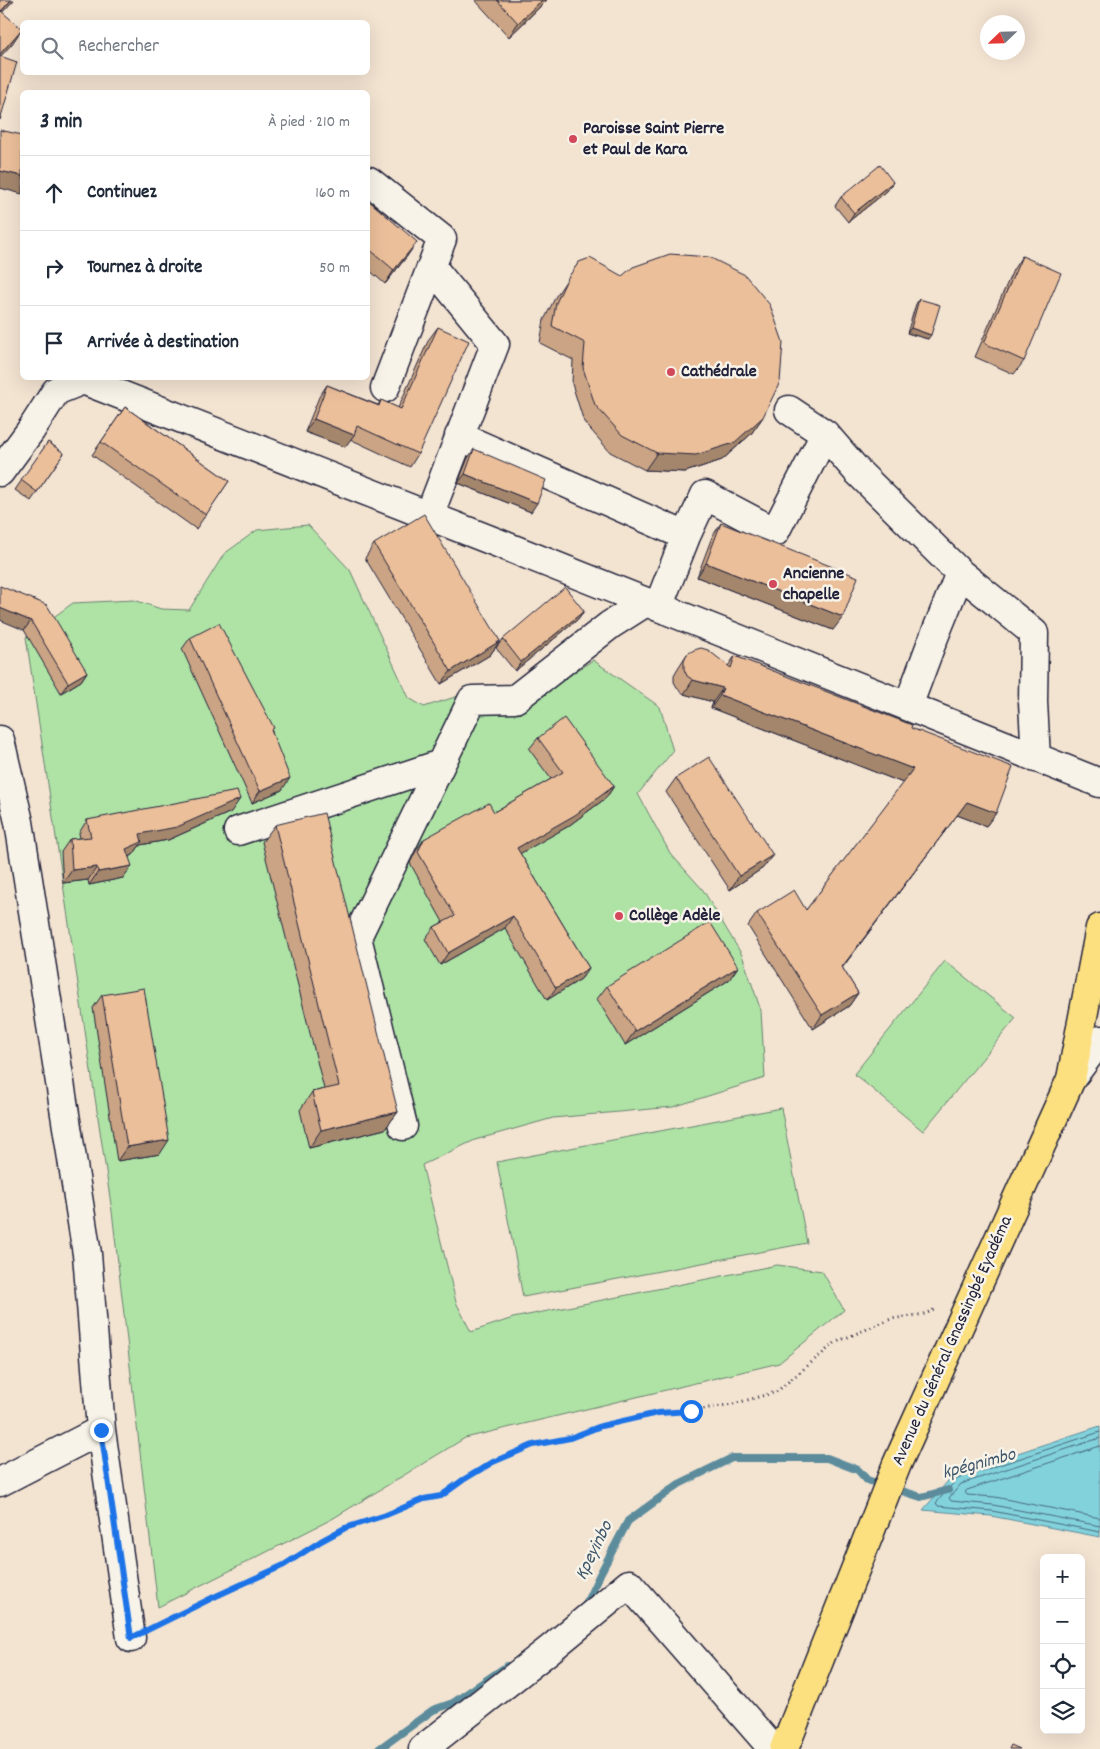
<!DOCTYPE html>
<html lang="fr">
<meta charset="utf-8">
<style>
:root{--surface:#fff;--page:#f2f2f3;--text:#1f2937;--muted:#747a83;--line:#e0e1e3}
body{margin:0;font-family:Dekko,sans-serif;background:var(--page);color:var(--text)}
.controls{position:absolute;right:15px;bottom:15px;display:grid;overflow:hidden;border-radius:8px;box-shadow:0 5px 20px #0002}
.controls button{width:45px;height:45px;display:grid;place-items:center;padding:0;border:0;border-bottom:1px solid var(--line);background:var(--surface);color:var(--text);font:25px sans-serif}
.compass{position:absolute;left:980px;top:15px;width:45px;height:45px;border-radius:50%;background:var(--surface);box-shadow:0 5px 20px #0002;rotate:247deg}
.stop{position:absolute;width:15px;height:15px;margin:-11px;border:4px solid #1a73e8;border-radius:50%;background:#fff}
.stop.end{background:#1a73e8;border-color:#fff;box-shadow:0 1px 5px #0008}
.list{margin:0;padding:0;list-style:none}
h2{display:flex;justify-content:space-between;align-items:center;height:65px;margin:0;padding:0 20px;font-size:21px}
h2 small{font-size:16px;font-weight:400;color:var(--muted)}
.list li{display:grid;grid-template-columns:32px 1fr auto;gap:15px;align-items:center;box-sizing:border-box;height:75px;padding:0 20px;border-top:1px solid var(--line)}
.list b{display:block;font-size:19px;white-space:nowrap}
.list em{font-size:16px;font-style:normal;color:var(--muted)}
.icon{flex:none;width:28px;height:28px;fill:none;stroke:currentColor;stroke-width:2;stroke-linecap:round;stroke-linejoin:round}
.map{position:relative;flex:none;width:1100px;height:1749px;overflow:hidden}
.search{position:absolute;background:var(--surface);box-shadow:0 5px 20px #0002;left:20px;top:20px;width:350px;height:55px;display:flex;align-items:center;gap:12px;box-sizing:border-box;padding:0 18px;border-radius:8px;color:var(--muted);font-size:19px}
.panel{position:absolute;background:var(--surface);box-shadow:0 5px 20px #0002;left:20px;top:90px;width:350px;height:290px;border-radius:8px}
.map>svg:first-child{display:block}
.green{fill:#afe3a5;stroke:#688270}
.water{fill:#82d2dc;stroke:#5c8c9c}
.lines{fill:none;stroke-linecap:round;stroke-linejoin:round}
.shore{stroke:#48687b;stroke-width:1}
.stream{stroke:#5c8c9c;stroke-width:8}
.minor-casing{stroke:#22223b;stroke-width:31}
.major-casing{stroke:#22223b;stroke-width:31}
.path{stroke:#22223b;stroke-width:3;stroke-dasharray:1 4;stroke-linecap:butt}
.minor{stroke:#f7f3e8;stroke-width:28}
.major{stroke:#fce080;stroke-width:28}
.wall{fill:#caa484;stroke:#22223b}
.shaded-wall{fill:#a4866c;stroke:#22223b}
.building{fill:#ebbf9a;stroke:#22223b}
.route{stroke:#1a73e8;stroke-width:6}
.poi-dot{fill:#d1495b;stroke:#f7f3e8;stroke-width:2}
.labels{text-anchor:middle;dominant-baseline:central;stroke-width:5;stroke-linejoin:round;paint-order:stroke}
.poi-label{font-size:18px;font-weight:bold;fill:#22223b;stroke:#f7f3e8;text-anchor:start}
.street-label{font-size:18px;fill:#22223b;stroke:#f7f3e8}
.water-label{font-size:19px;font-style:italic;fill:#3f576b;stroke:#f7f3e8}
</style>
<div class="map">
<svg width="1100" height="1749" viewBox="0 0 1100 1749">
<rect width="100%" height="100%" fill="#f3e3d1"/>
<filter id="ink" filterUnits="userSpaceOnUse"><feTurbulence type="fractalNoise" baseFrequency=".02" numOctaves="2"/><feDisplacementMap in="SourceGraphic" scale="10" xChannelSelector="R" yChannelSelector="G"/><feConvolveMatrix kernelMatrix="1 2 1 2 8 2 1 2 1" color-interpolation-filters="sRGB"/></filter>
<g filter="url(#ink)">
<!-- green -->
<path class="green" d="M 308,525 L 350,570 L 409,698 L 424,707 L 477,690 L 540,695 L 593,660 L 660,707 L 673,751 L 638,794 L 670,853 L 703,890 L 742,955 L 761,1011 L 765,1078 L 673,1107 L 553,1118 L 475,1140 L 422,1165 L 456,1302 L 471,1332 L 513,1318 L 777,1265 L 822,1271 L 844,1310 L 779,1363 L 465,1438 L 332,1519 L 158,1607 L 112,1211 L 26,637 L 73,603 L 134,600 L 161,609 L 189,610 L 224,554 L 257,530 Z
M 945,961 L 1016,1018 L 923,1131 L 854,1074 Z
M 781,1108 L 807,1243 L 523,1297 L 497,1162 Z"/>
<!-- water -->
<path class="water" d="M 1100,1426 L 1100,1537 L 991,1516 L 923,1510 L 954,1474 Z"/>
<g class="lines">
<!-- shore -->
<path class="shore" d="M 1100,1432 L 957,1479 L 936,1503 L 938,1506 L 992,1511 L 1100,1532
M 1100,1438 L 961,1484 L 949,1498 L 951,1501 L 993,1505 L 1100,1526
M 1100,1446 L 967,1490 L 965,1492 L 967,1495 L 995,1497 L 1100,1518"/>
<!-- stream -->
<path class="stream" d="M 584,1608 L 600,1574 L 628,1521 L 679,1484 L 732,1458 L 827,1458 L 858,1470 L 867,1480 L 921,1497 L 948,1490
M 379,1749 L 433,1710 L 453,1703 L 507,1666"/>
<defs>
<path id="minor" d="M 369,181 L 442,239 L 385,388
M 825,434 L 858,472 L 960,573 L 930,647 L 908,706
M 459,436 L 686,536 L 658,607
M 0,472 L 31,430 L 56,391 L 83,380 L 498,543 L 1100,783
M 429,516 L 495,344 L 432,267
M 686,536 L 705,495 L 775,532 L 825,434 L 789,410
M 960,573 L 1034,633 L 1033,702 L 1036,758
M 0,740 L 19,822 L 87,1254 L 101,1430 L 131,1638
M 238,831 L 441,764
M 1071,1079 L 1100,1040
M 403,1126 L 357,937 L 472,700 L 515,699 L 610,625 L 646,602
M 0,1482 L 101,1430
M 423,1749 L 549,1650 L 629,1584 L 773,1749"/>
<path id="major" d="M 784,1749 L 897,1464 L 1071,1079 L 1100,928"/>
</defs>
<!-- minor casing -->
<use href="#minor" class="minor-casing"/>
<!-- major casing -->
<use href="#major" class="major-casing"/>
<!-- path -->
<path class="path" d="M 156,1625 L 284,1565 L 321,1541 L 345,1528 L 386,1515 L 424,1499 L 441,1496 L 463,1480 L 493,1462 L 533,1445 L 570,1438 L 601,1426 L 658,1413 L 691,1411 L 733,1404 L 776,1392 L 836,1342 L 891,1319 L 925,1314 L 936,1309"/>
<!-- minor -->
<use href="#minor" class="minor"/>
<!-- major -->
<use href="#major" class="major"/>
</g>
<!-- wall -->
<path class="wall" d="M 475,0 L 547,0 L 509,37 Z
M 893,182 L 887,191 L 848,222 L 835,206 L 841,197 Z
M 368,200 L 408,255 L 385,284 L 368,269 Z
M 1022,256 L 1024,361 L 1014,374 L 975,357 L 1013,270 Z
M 579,262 L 763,417 L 751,434 L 722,460 L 685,472 L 645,470 L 610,452 L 584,422 L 572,384 L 573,360 L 540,343 L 544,320 L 556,296 Z
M 919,299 L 928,339 L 907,333 L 916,304 Z
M 438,327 L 418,454 L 410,467 L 350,439 L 345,447 L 305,432 L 319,397 L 327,385 L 378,405 L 381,400 L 398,408 L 429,339 Z
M 125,407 L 229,481 L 196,529 L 92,455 Z
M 48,442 L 64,453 L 31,501 L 15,490 Z
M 474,449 L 531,512 L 458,483 L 468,458 Z
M 721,523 L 833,630 L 697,577 L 712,537 Z
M 374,544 L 500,641 L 490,655 L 441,684 L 365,558 Z
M 0,586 L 87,672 L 81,681 L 61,693 L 24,630 Z
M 584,611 L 577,620 L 515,671 L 496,648 L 503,639 Z
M 190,638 L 272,731 L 282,790 L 252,803 L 182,649 Z
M 687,654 L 728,666 L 735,656 L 911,728 L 996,813 L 986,826 L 957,815 L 842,967 L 858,993 L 849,1006 L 813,1029 L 748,926 L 757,913 L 806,910 L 903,783 L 711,708 L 713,702 L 684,694 L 678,689 L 674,682 L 674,675 L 678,668 Z
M 538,738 L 614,786 L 606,798 L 567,827 L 520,853 L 589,968 L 581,979 L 547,1000 L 505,928 L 440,965 L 425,939 L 434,927 L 443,922 L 410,863 L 416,851 L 424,839 L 494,812 L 551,779 L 529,749 Z
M 676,778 L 763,868 L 730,890 L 666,792 Z
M 231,812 L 168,840 L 140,845 L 133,855 L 129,857 L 123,878 L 89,885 L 88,880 L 63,883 L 61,852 L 70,839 L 80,838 L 79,833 L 87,820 Z
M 275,825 L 398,1112 L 385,1129 L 309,1148 L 300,1110 L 312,1092 L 324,1089 L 262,842 Z
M 729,980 L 625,1045 L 597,999 L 607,986 Z
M 102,995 L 160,1154 L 117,1161 L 93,1008 Z"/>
<!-- shaded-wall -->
<path class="shaded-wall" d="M 11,0 L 14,0 L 0,15 L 0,13 Z
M 542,0 L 547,0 L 509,37 L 518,23 Z
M 22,29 L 12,44 L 0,57 L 0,54 Z
M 0,171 L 22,176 L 22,194 L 0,188 Z
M 893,182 L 887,191 L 848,222 L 854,213 Z
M 417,242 L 408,255 L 385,284 L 394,270 Z
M 911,328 L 931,335 L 928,339 L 907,333 Z
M 763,417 L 751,434 L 722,460 L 685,472 L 645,470 L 657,453 Z
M 314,419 L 354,435 L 345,447 L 305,432 Z
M 465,474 L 537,503 L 531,512 L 458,483 Z
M 706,563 L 843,617 L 833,630 L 697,577 Z
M 0,608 L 31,621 L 24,630 L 0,620 Z
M 584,611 L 577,620 L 515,671 L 521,662 Z
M 500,641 L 490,655 L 441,684 L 451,671 Z
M 87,672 L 81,681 L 61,693 L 68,683 Z
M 693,680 L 723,688 L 713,702 L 684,694 Z
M 720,695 L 913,769 L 903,783 L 711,708 Z
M 290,778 L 282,790 L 252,803 L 260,791 Z
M 614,786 L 606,798 L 567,827 L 509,860 L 517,848 Z
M 240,799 L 231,812 L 168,840 L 140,845 L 133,855 L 117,862 L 126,849 L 140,834 Z
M 967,802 L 996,813 L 986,826 L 957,815 L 833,980 Z
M 773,855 L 763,868 L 730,890 L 739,876 Z
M 132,866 L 123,878 L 89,885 L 98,872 Z
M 97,867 L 88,880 L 63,883 L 72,870 Z
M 513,916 L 505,928 L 440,965 L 448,953 Z
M 738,967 L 729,980 L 625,1045 L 635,1031 Z
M 589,968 L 581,979 L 547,1000 L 556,988 Z
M 858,993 L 849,1006 L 813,1029 L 822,1015 Z
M 398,1112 L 385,1129 L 309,1148 L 321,1130 Z
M 169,1140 L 160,1154 L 117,1161 L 127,1147 Z"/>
<!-- building -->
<path class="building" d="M 0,0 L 11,0 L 1,11 L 22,29 L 0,54 Z
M 497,0 L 542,0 L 518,23 Z
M 0,56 L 17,62 L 0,120 Z
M 0,130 L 22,135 L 22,176 L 0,171 Z
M 880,165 L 893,182 L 854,213 L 841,197 Z
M 368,200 L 417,242 L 394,270 L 368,248 Z
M 670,254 L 709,257 L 745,275 L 770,305 L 783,342 L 780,382 L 763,417 L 734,443 L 696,455 L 657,453 L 622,435 L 595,405 L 583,368 L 585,343 L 552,326 L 556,303 L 567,279 L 579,262 L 590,258 L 622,276 L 633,267 Z
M 1022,256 L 1061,273 L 1024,361 L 984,343 Z
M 919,299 L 940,305 L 931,335 L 911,328 Z
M 438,327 L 469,341 L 418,454 L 357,426 L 354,435 L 314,419 L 327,385 L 379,406 L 381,400 L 401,409 Z
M 125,407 L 229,481 L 206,515 L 101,442 Z
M 48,442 L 64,453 L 37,492 L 21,480 Z
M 474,449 L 546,480 L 537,503 L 465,474 Z
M 424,514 L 500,641 L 451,671 L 374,544 Z
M 721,523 L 858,577 L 843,617 L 706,563 Z
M 0,586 L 47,605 L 87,672 L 68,683 L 31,621 L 0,608 Z
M 565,587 L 584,611 L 521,662 L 503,639 Z
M 219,623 L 274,728 L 271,730 L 290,778 L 260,791 L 190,638 Z
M 701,648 L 708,650 L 731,668 L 735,656 L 912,725 L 911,728 L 1013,767 L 996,813 L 967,802 L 842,967 L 858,993 L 822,1015 L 757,913 L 794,890 L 806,910 L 913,769 L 720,695 L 723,688 L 693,680 L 687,676 L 684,669 L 684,661 L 687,654 L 694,650 Z
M 564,718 L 614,786 L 575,815 L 517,848 L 589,968 L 556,988 L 513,916 L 448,953 L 434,927 L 455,916 L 418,852 L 424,839 L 489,803 L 494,812 L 563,772 L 538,738 Z
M 709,757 L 773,855 L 739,876 L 676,778 Z
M 237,791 L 240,799 L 177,827 L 140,834 L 142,842 L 126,849 L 132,866 L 98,872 L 97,867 L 72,870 L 70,839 L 91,837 L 87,820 Z
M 324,813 L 398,1112 L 321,1130 L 312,1092 L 339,1086 L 275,825 Z
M 710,922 L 738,967 L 635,1031 L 607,986 Z
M 144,988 L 169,1140 L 127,1147 L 102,995 Z
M 1011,1745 L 1020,1749 L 1009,1749 Z"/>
</g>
<g class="lines" filter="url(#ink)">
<!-- route -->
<path class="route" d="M 101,1430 L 131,1638 L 214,1597 L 284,1565 L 321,1541 L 345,1528 L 386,1515 L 424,1499 L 441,1496 L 463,1480 L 493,1462 L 533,1445 L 570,1438 L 601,1426 L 658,1413 L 691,1411"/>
</g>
<!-- markers -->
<g class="poi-dot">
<circle cx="573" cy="139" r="5"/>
<circle cx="671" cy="372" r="5"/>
<circle cx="773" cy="584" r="5"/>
<circle cx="619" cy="916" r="5"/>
</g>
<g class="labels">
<!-- poi labels -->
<g class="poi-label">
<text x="583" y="129">Paroisse Saint Pierre<tspan x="583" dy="21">et Paul de Kara</tspan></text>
<text x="681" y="372">Cathédrale</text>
<text x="783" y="574">Ancienne<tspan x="783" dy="21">chapelle</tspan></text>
<text x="629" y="916">Collège Adèle</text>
</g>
<!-- street labels -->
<g class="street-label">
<text transform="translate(953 1341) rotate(-66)">Avenue du Général Gnassingbé Eyadéma</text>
</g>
<!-- water labels -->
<g class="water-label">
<text transform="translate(979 1465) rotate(-15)">kpégnimbo</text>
<text transform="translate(595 1551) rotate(-64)">Kpeyinbo</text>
</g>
</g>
</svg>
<div class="controls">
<button>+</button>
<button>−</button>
<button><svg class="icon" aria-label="locate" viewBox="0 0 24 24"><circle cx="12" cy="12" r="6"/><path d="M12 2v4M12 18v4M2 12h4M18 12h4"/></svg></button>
<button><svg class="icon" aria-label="layers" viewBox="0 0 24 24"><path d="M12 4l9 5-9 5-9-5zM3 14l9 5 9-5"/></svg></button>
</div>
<svg class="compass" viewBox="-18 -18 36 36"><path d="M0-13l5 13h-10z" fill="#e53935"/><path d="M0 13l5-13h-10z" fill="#747a83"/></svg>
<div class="stop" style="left:691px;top:1411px"></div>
<div class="stop end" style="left:101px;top:1430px"></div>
<div class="search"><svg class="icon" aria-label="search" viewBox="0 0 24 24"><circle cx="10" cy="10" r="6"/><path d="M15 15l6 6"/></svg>Rechercher</div>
<section class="panel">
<h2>3 min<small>À pied · 210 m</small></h2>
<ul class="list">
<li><svg class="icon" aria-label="ahead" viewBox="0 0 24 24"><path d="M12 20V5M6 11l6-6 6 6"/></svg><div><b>Continuez</b></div><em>160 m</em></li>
<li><svg class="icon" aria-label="right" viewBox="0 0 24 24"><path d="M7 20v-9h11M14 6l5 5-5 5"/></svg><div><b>Tournez à droite</b></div><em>50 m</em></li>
<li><svg class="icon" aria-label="arrive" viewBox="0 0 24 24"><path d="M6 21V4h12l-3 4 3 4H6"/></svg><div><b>Arrivée à destination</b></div></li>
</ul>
</section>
</div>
